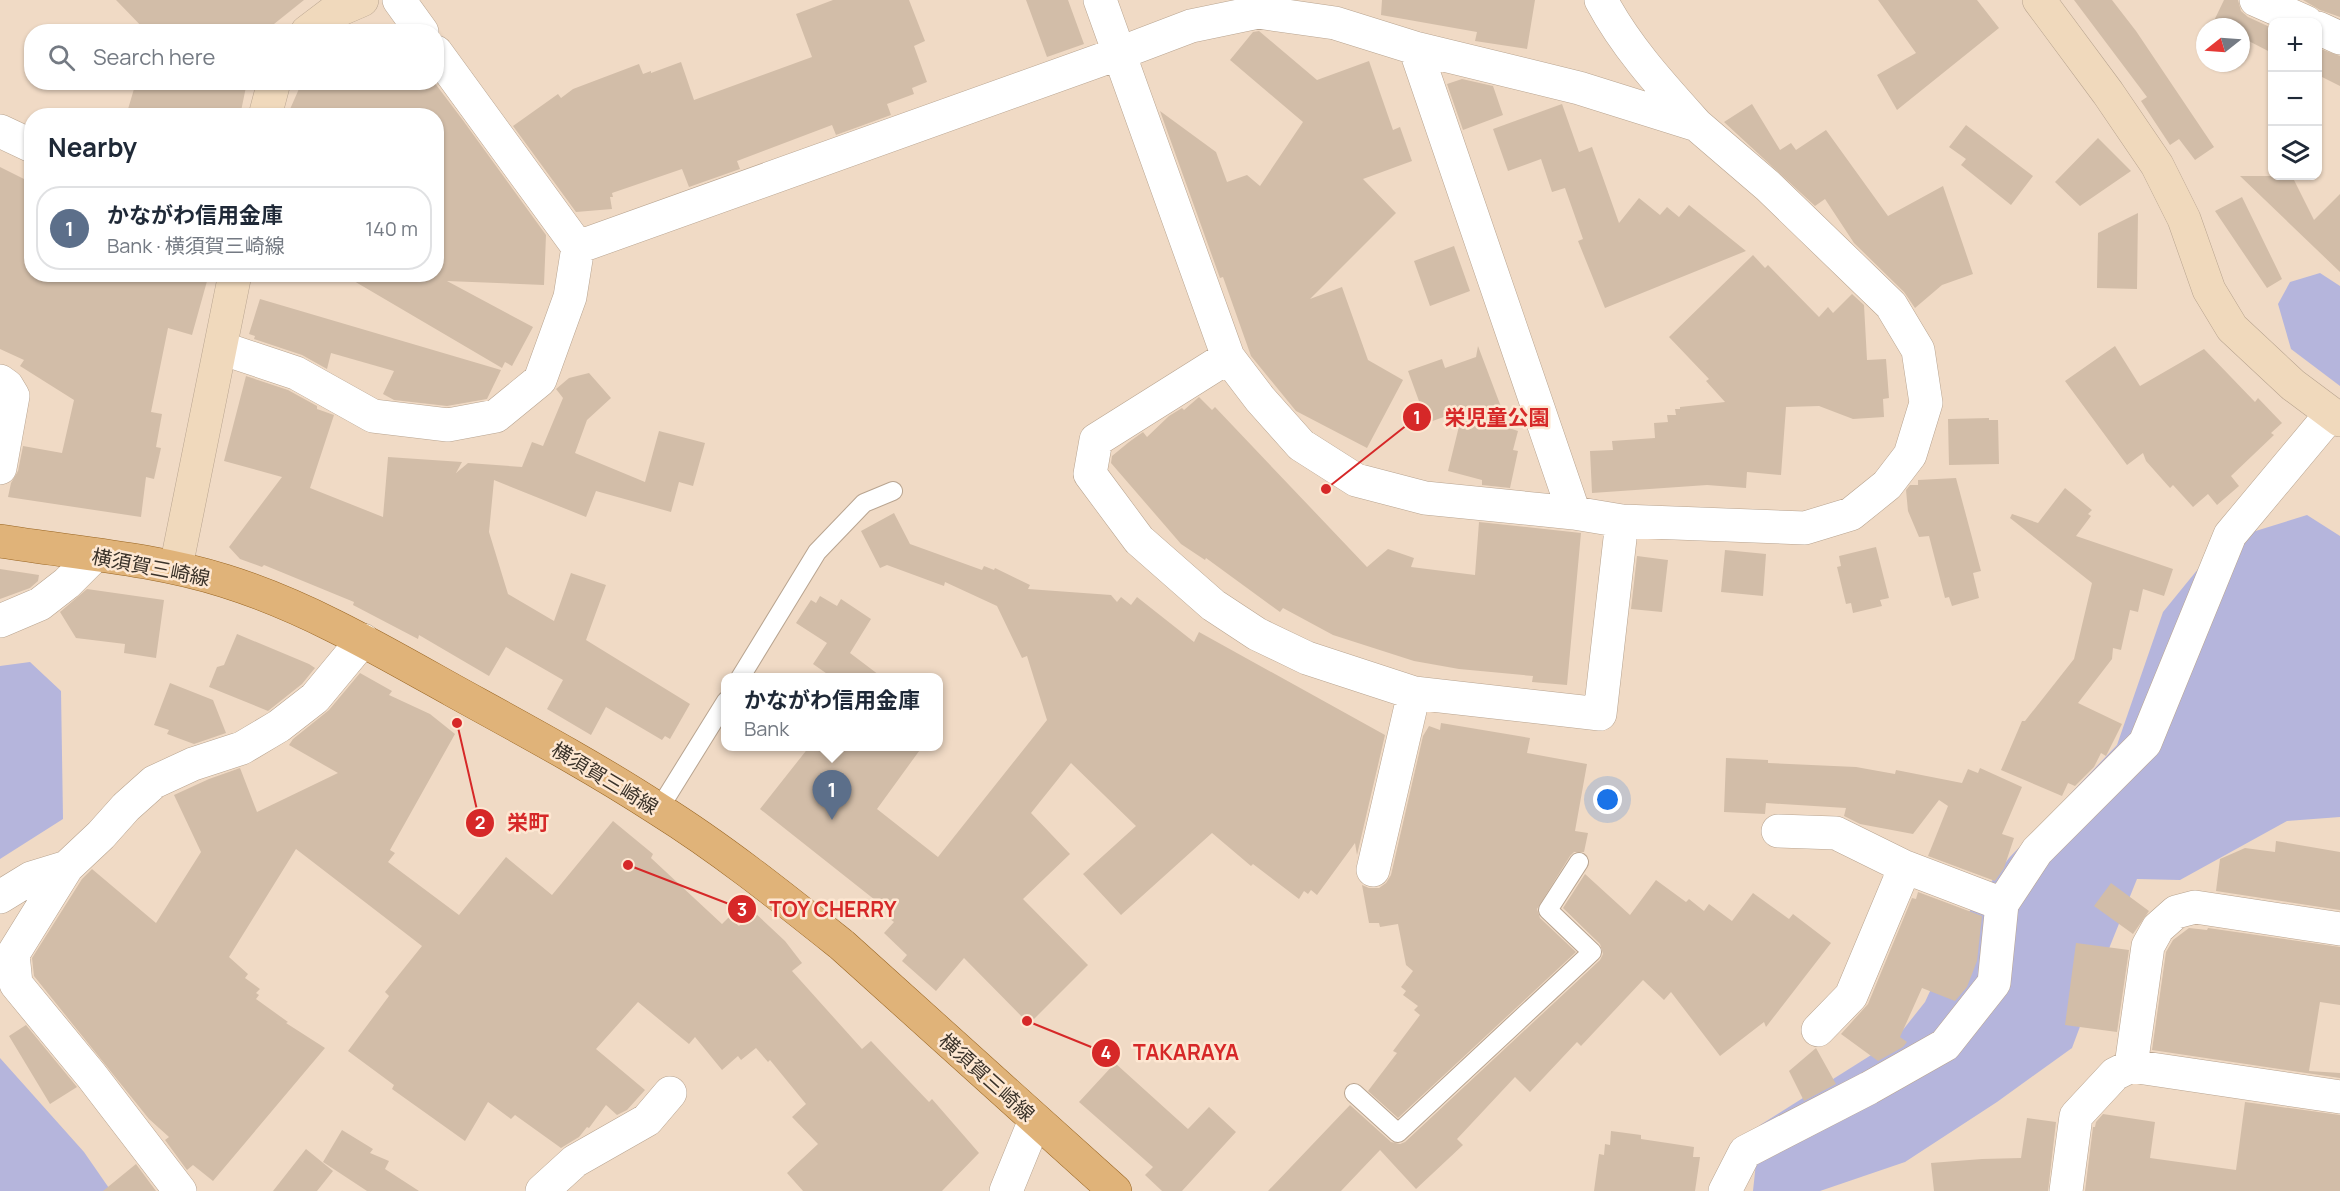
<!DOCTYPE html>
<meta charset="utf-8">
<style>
:root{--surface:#fff;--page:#f6f6f7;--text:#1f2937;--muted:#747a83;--line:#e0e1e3;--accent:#7568e3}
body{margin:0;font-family:Manrope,"Noto Sans JP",sans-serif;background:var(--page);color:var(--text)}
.controls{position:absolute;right:18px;top:18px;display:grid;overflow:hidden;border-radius:12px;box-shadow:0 2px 4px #0004}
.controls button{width:54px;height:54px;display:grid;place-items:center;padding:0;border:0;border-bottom:2px solid var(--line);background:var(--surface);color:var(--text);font:30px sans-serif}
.compass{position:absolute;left:2196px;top:18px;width:54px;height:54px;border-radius:50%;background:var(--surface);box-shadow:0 2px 4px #0004;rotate:253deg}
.you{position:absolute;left:1608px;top:800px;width:21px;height:21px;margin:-15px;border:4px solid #fff;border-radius:50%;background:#1a73e8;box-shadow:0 0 0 9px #1a73e833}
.badge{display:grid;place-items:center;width:39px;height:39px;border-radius:50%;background:var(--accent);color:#fff;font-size:20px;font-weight:700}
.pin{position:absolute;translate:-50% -50px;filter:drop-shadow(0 2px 3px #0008)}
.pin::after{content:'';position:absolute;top:32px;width:21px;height:18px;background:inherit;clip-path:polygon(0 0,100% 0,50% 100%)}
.popup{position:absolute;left:721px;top:673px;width:222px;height:78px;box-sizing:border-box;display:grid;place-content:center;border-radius:12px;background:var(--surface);filter:drop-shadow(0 2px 4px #0005);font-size:20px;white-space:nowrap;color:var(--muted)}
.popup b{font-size:22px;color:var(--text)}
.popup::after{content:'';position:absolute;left:50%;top:100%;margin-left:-12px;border:12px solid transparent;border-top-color:var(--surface)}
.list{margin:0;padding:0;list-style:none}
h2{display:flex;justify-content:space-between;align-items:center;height:78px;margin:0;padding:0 24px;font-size:26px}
h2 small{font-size:20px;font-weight:400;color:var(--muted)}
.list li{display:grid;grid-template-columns:39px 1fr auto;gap:18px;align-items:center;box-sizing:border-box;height:84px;margin:0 12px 12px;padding:0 12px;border:2px solid var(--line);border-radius:24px}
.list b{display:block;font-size:22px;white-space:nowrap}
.list p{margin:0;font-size:20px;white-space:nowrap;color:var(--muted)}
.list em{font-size:20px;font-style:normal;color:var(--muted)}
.icon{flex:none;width:33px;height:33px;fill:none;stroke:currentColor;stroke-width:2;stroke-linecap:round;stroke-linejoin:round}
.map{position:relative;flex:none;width:2340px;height:1191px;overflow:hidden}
.search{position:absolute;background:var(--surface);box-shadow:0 2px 4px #0004;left:24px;top:24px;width:420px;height:66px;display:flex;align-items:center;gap:15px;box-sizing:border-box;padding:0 21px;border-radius:24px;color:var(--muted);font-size:22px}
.panel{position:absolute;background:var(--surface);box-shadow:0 2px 4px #0004;left:24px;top:108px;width:420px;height:174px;border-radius:24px}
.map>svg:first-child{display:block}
.green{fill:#b5b5dc}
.building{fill:#d2bda8}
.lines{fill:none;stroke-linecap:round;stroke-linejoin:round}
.lane-casing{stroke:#b8a490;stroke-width:20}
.street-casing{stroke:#b8a490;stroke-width:34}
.secondary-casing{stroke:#b8a490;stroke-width:34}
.primary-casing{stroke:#996522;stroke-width:34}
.lane{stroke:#fff;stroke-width:18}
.street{stroke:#fff;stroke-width:33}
.secondary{stroke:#f0d9bc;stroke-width:33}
.primary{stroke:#e0b379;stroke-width:33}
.labels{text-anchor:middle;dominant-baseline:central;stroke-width:5;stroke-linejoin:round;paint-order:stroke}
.street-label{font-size:20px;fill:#3a3229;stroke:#fde7d2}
.leader{fill:none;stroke:#d62828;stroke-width:2}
.callout-dot{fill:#d62828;stroke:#fde7d2;stroke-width:2}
.mark-label{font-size:18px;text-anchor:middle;font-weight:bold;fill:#fff}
.callout-label{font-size:21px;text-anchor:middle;font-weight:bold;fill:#d62828;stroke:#fde7d2;stroke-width:5;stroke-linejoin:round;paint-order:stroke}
</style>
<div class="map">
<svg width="2340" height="1191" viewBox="0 0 2340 1191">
<rect width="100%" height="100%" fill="#f0dac5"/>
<!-- green -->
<path class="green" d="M 2320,273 L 2340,286 L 2340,386 L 2291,349 L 2278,304 L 2290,282 Z
M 2307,515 L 2340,536 L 2340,817 L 2287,821 L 2180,880 L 2137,879 L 2110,946 L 2072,1048 L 1997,1102 L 1905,1162 L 1820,1191 L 1753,1191 L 1760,1125 L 1895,1040 L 1925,1002 L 1963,920 L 2009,858 L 2117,745 L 2163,612 L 2220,542 Z
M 30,662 L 61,691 L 63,819 L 0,859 L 0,666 Z
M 0,1058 L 84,1152 L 111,1191 L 0,1191 Z"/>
<!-- building -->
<path class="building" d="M 116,0 L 304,0 L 264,32 L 147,32 Z
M 833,0 L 909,0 L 925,41 L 914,46 L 927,82 L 912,88 L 914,94 L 887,104 L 891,115 L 836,135 L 832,125 L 737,161 L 740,169 L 689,187 L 682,169 L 612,193 L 613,197 L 610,197 L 612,209 L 576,212 L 513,126 L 558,94 L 561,98 L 573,89 L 639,64 L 643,74 L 651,71 L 651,73 L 681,62 L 694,100 L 812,57 L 796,14 Z
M 1026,0 L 1068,0 L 1084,44 L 1047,57 Z
M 1382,0 L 1535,0 L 1527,49 L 1475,41 L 1477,32 L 1381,15 Z
M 1878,0 L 1977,0 L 1999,28 L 1897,110 L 1877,75 L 1916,53 Z
M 2074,0 L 2112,0 L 2136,31 L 2214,147 L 2195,160 L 2179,139 L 2170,145 L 2141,101 L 2147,97 Z
M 2224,0 L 2238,0 L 2241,11 L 2248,17 L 2272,28 L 2272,53 L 2241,37 L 2241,27 L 2211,27 Z
M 2303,0 L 2340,0 L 2340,17 L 2320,10 Z
M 1259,31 L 1317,80 L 1369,61 L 1393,130 L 1400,127 L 1412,161 L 1363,179 L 1396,213 L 1310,299 L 1342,287 L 1368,360 L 1403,380 L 1367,448 L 1296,411 L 1251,356 L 1223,277 L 1220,278 L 1160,111 L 1216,152 L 1227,182 L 1247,175 L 1260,186 L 1303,122 L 1230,60 L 1253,32 Z
M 2318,48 L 2340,56 L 2340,86 L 2318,75 Z
M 1462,79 L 1493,86 L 1503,115 L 1463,130 L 1447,84 Z
M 136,82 L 247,82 L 240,116 L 126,116 Z
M 302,82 L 434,82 L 462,119 L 546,235 L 544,285 L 447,281 L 533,327 L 512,366 L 505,362 L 502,368 L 342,274 L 436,276 L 436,116 L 287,116 Z
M 1562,104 L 1579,152 L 1592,147 L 1619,223 L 1639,198 L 1660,215 L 1667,207 L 1679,217 L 1689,205 L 1746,251 L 1605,308 L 1578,241 L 1583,239 L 1565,188 L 1552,192 L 1541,159 L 1508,171 L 1493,129 Z
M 1752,104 L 1780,150 L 1791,143 L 1796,150 L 1826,130 L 1888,216 L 1943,186 L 1973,274 L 1942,285 L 1915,308 L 1904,292 L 1854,243 L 1825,199 L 1815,206 L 1724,122 Z
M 1966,125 L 2033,176 L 2011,205 L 1961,165 L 1966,159 L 1949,147 Z
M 2098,138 L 2131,171 L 2080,206 L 2055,182 Z
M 0,167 L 32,183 L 32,274 L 209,274 L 192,335 L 168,328 L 151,412 L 162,414 L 156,447 L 161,448 L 154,479 L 146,477 L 141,517 L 8,497 L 11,483 L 18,471 L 23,446 L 62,453 L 74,400 L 20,366 L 24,360 L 0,349 Z
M 2240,176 L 2292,176 L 2314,220 L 2340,194 L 2340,272 Z
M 2242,197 L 2282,279 L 2267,288 L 2215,211 Z
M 2138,213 L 2137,289 L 2097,288 L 2098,233 Z
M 1454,246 L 1470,291 L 1430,306 L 1414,261 Z
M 1753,255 L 1765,268 L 1768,265 L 1819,317 L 1828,307 L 1833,313 L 1852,294 L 1864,305 L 1867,360 L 1886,359 L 1889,398 L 1883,399 L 1884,417 L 1853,419 L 1819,406 L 1786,407 L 1781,475 L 1747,472 L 1746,488 L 1707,485 L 1592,493 L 1590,451 L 1613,450 L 1612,441 L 1655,438 L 1654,423 L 1668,422 L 1667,415 L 1676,415 L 1675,409 L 1680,409 L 1680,407 L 1725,402 L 1706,381 L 1709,379 L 1669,337 Z
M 260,299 L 501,370 L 487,399 L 447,406 L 394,400 L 383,394 L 394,371 L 331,353 L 327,369 L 302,355 L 254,339 L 255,336 L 249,334 Z
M 1478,346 L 1509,428 L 1518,431 L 1513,450 L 1518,451 L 1510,488 L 1482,485 L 1482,480 L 1448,471 L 1463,410 L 1427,423 L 1408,371 L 1442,359 L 1445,368 L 1476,357 Z
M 2115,346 L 2140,386 L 2204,349 L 2255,402 L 2258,398 L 2282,423 L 2271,433 L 2274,435 L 2231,476 L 2239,486 L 2217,505 L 2208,494 L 2193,507 L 2173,485 L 2170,488 L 2146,461 L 2143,453 L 2127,465 L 2065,381 Z
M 589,373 L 611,398 L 587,420 L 575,453 L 645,482 L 659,431 L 705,443 L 693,486 L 679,482 L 671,512 L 596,491 L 586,517 L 494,480 L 489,532 L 508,594 L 554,621 L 571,573 L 606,585 L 586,640 L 690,704 L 670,739 L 665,736 L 662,740 L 606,707 L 591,735 L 547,709 L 563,680 L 506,647 L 489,676 L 419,635 L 418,639 L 353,605 L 354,602 L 264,565 L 262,567 L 240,559 L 229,547 L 282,477 L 224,461 L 246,376 L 288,390 L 317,406 L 317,409 L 334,415 L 310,488 L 383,517 L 388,457 L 462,462 L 456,473 L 468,463 L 522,467 L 532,442 L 543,446 L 563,398 L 556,389 L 569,378 Z
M 1199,397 L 1212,410 L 1215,407 L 1367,567 L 1388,549 L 1414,558 L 1411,567 L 1475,575 L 1479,522 L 1581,533 L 1567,685 L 1532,682 L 1533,676 L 1459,669 L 1414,661 L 1333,635 L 1283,608 L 1280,612 L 1206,558 L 1205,560 L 1181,544 L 1111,463 L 1112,456 L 1129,442 L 1143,432 L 1147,437 L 1169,416 L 1182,408 L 1184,410 Z
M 1989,418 L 1989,420 L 1998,420 L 1999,464 L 1949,465 L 1948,419 Z
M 1956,478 L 1981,571 L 1973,573 L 1979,598 L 1952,606 L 1949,597 L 1945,598 L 1929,536 L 1919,537 L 1908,511 L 1906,490 L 1910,485 L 1918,485 L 1918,480 Z
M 2065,488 L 2092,510 L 2088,514 L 2091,516 L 2076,536 L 2173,569 L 2164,596 L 2143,589 L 2138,612 L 2130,610 L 2121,650 L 2113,648 L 2112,659 L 2078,703 L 2122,724 L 2106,756 L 2101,753 L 2094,767 L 2075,786 L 2068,783 L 2062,796 L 2001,770 L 2022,721 L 2025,721 L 2074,659 L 2092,583 L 2010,518 L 2012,514 L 2038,523 Z
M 894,513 L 910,544 L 982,570 L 984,566 L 994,570 L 995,568 L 1030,585 L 1028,589 L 1111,595 L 1117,602 L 1121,597 L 1131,605 L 1137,597 L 1194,642 L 1199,632 L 1385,735 L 1357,855 L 1355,843 L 1317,895 L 1311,890 L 1308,894 L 1304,891 L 1299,899 L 1253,864 L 1251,866 L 1212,833 L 1121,915 L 1083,874 L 1136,826 L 1071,763 L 1031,813 L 1070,854 L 1023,899 L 1088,965 L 1029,1024 L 964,958 L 936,991 L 902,961 L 907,955 L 884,933 L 894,922 L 890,919 L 894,915 L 760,809 L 809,747 L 922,747 L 877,809 L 938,857 L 1047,720 L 1027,656 L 1022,658 L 997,606 L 945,582 L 944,586 L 887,565 L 880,568 L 861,531 Z
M 1876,547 L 1889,598 L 1880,600 L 1882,606 L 1853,613 L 1851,603 L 1846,604 L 1837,567 L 1841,566 L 1839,556 Z
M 1725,550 L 1766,554 L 1763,596 L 1721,592 Z
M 1637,556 L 1668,560 L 1662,612 L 1631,609 Z
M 0,569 L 39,575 L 38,581 L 30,588 L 0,599 Z
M 87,589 L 164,600 L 156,658 L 124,653 L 125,644 L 76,638 L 60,612 Z
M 820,596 L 837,606 L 841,599 L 871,619 L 850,653 L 883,678 L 833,678 L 813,664 L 827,643 L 796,623 L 811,600 L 816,603 Z
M 237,634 L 309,664 L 315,668 L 302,684 L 268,711 L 209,687 L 217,667 L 224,665 Z
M 360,673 L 392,691 L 389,695 L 430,714 L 455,734 L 390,850 L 395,853 L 388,862 L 459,915 L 506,857 L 552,895 L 613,821 L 653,854 L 651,858 L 722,924 L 729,917 L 739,926 L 753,911 L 785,941 L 802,963 L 792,971 L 862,1049 L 871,1041 L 929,1102 L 932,1099 L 979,1153 L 942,1191 L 803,1191 L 787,1173 L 818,1144 L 792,1117 L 806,1104 L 770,1060 L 768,1062 L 756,1048 L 741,1060 L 738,1056 L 722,1070 L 695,1037 L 689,1044 L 638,1002 L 596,1049 L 645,1090 L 627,1110 L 617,1115 L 606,1105 L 589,1128 L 587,1127 L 579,1137 L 561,1148 L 515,1115 L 511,1119 L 488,1102 L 465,1141 L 392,1089 L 394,1085 L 348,1051 L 389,996 L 385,992 L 422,946 L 296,849 L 229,957 L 248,974 L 245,978 L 260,989 L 256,993 L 259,995 L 256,999 L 288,1022 L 286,1023 L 325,1048 L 213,1181 L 193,1165 L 187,1170 L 165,1140 L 169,1137 L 149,1119 L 34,976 L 32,958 L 82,879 L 92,869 L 156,923 L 201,852 L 174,795 L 209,779 L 240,768 L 257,812 L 338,773 L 289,745 L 293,739 L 329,710 Z
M 170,683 L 213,700 L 226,733 L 194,744 L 167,734 L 169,730 L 154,725 Z
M 1441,723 L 1530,738 L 1527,753 L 1587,764 L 1575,831 L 1588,833 L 1584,852 L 1574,852 L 1570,856 L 1537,909 L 1540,918 L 1576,952 L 1398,1118 L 1368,1091 L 1397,1053 L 1393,1051 L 1420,1015 L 1414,1010 L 1418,1006 L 1403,995 L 1406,991 L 1401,987 L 1413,971 L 1406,965 L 1398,924 L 1380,927 L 1379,923 L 1369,923 L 1362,885 L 1369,888 L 1379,888 L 1386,883 L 1391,875 L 1423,736 L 1429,726 L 1440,730 Z
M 1726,758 L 1768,760 L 1768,763 L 1856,767 L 1895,774 L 1896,770 L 1962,783 L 1968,769 L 1978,773 L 1980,768 L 2022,787 L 2002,834 L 2014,838 L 2004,868 L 1995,881 L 1928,856 L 1948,806 L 1939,800 L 1913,834 L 1860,824 L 1844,816 L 1846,808 L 1766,803 L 1765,814 L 1724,812 Z
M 2276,841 L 2340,852 L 2340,910 L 2216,891 L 2220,859 L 2245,848 L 2275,852 Z
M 1585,874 L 1630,915 L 1656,880 L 1686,902 L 1689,899 L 1704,911 L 1709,904 L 1732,921 L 1753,893 L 1789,919 L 1793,914 L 1831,943 L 1766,1027 L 1764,1022 L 1720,1056 L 1671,992 L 1664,1000 L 1643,980 L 1581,1046 L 1577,1042 L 1530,1092 L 1515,1077 L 1457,1139 L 1463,1145 L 1416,1189 L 1380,1150 L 1341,1191 L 1268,1191 L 1350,1105 L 1391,1142 L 1400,1144 L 1405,1142 L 1600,960 L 1603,954 L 1600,944 L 1563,908 Z
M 2111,883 L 2149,911 L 2133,934 L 2094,906 Z
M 1918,892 L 1982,916 L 1977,961 L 1967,987 L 1955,1001 L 1922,988 L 1900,1037 L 1907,1042 L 1903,1047 L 1878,1061 L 1841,1034 L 1868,1004 L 1912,898 L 1916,899 Z
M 2189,928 L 2207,930 L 2208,928 L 2340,947 L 2340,1005 L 2320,1002 L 2309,1071 L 2340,1073 L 2340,1078 L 2152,1050 L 2166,952 L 2173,940 Z
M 2076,943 L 2129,950 L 2117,1032 L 2065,1025 Z
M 26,1025 L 77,1087 L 50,1104 L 9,1036 Z
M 1816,1048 L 1836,1084 L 1804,1101 L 1789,1071 Z
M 1115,1063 L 1188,1129 L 1209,1107 L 1236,1132 L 1182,1191 L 1162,1191 L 1145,1175 L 1153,1167 L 1079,1102 Z
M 2245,1102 L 2340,1115 L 2340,1191 L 2085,1191 L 2093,1127 L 2095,1127 L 2096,1122 L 2103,1114 L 2155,1122 L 2150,1158 L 2236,1170 Z
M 2027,1118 L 2056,1122 L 2048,1191 L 1934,1191 L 1931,1163 L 1982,1159 L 2021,1158 Z
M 342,1130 L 373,1149 L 370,1153 L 389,1161 L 385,1169 L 419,1191 L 367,1191 L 323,1162 Z
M 1611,1131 L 1641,1135 L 1641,1139 L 1694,1147 L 1693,1157 L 1700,1157 L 1695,1191 L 1594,1191 L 1599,1154 L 1604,1155 L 1605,1144 L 1610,1145 Z
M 306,1149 L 333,1171 L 317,1191 L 273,1191 Z
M 136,1164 L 156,1191 L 103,1191 Z"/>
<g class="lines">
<defs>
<path id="lane" d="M 740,678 L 817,552 L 864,503 L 893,491
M 659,809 L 726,701
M 1354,1093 L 1398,1133 L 1592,952 L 1548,910 L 1579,862"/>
<path id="street" d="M 399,0 L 422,32
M 1601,0 C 1626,47 1661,85 1697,125
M 2256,0 L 2306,22
M 2318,28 L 2340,38
M 1415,48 L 1574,513
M 436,52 L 578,247 L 1120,53 L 1191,26 L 1258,12 L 1335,23 L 1415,48 L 1579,88 L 1697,125 L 1768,186 L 1891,305 L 1918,350 L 1926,403 L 1910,455 L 1887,485 L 1851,514 L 1805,528 L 1622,521 L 1574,513 L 1425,498 L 1356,480 L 1301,445 L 1260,399 L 1228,357 L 1100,0
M 0,131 L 32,146
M 221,348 L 296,373 L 373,416 L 448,425 L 496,416 L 540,380 L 570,297 L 578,247
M 1228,357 L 1096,440 L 1090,474 L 1139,540 L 1213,605 L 1257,634 L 1307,658 L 1414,693 L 1600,714 L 1622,521
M 0,381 L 7,386 L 13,396 L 0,468
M 0,621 L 40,604 L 67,583 L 94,556
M 1778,831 L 1836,833 L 1905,867
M 1373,870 L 1414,693
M 0,897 L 31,878 L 67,867
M 1818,1030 L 1851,996 L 1905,867 L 2002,904
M 2131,1066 L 2148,946 L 2158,928 L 2176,912 L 2195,907 L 2340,929
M 180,1191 L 91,1075 L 16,984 L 13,954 L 67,867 L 101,835 L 126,807 L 154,782 L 193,764 L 242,748 L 279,726 L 315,698 L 363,640
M 542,1191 L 575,1161 L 647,1120 L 670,1093
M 1006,1191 L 1035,1120
M 1725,1191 L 1745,1152 L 1869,1088 L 1945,1045 L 1994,983 L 2002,904 L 2037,851 L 2145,743 L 2230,535 L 2331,414
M 2066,1191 L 2076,1116 L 2115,1074 L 2131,1066 L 2340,1097"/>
<path id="secondary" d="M 2039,0 L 2108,93 L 2157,165 L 2184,219 L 2209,290 L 2232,328 L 2293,385 L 2340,420
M 307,32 L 332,13 L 362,0
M 265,116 L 274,82
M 176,567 L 235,274"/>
<path id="primary" d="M 0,541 C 75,553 152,558 225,581 C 305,606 379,649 452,690 C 521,728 592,766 658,809 C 722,849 783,898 842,945 L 1115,1191"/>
</defs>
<!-- lane casing -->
<use href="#lane" class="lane-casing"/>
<!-- street casing -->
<use href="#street" class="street-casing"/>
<!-- secondary casing -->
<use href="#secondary" class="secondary-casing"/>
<!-- primary casing -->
<use href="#primary" class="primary-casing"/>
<!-- lane -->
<use href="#lane" class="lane"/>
<!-- street -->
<use href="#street" class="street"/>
<!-- secondary -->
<use href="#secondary" class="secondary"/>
<!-- primary -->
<use href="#primary" class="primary"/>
</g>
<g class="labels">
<!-- street labels -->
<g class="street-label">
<text transform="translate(151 567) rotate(11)">横須賀三崎線</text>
<text transform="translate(605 778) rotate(31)">横須賀三崎線</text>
<text transform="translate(987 1077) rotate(42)">横須賀三崎線</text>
</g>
</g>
<!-- callouts -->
<path class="leader" d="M1326 489L1417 417M457 723L480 823M628 865L742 909M1027 1021L1106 1053"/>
<g class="callout-dot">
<circle cx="1326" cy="489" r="6"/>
<circle cx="457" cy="723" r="6"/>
<circle cx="628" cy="865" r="6"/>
<circle cx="1027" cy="1021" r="6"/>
<circle cx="1417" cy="417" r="15"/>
<circle cx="480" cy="823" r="15"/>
<circle cx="742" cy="909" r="15"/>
<circle cx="1106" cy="1053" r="15"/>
</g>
<g class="mark-label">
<text x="1417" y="424">1</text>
<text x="480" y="829">2</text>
<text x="742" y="916">3</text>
<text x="1106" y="1059">4</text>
</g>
<g class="callout-label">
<text x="1497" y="425">栄児童公園</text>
<text x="528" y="830">栄町</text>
<text x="833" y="917">TOY CHERRY</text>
<text x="1186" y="1060">TAKARAYA</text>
</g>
</svg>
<div class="controls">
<button>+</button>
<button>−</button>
<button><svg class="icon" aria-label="layers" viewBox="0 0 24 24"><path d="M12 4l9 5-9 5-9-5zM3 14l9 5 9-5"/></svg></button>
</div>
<svg class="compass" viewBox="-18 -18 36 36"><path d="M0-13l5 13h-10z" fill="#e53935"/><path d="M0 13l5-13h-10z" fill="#747a83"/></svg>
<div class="you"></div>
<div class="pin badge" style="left:832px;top:820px;background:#5c6f8a">1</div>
<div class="popup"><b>かながわ信用金庫</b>Bank</div>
<div class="search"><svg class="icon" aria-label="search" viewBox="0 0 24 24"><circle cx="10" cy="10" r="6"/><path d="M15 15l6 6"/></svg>Search here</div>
<section class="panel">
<h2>Nearby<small></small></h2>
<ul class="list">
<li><span class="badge" style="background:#5c6f8a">1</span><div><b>かながわ信用金庫</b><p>Bank · 横須賀三崎線</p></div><em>140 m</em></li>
</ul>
</section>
</div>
